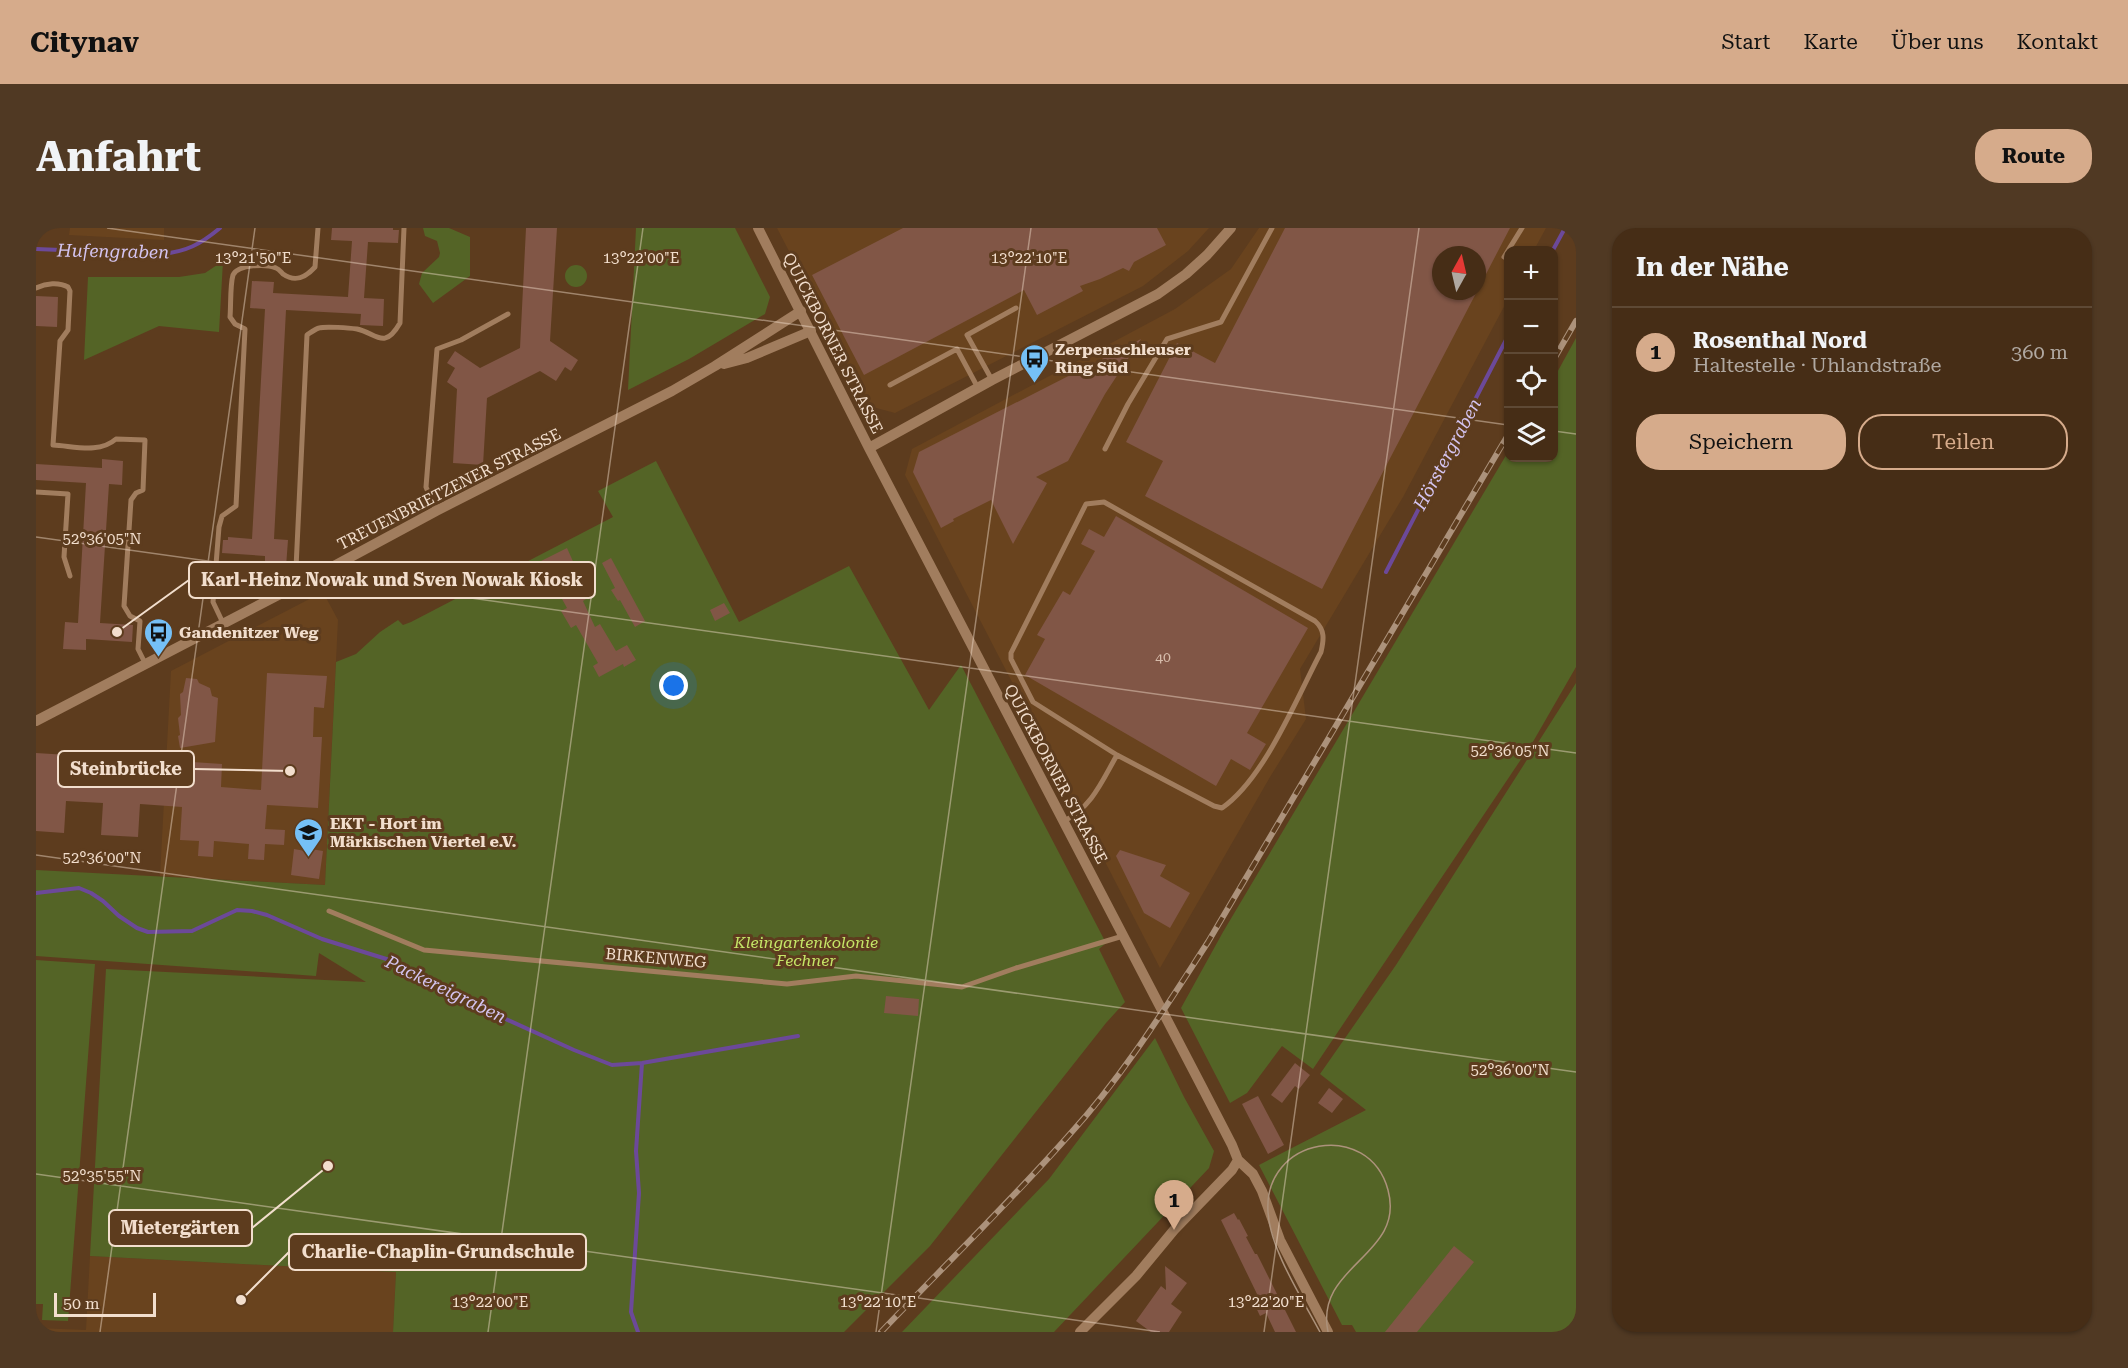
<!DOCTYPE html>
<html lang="de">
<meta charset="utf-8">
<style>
:root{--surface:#462d16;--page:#503923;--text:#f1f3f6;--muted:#b0a8a1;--line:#5e4935;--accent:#d6ab8b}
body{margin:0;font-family:"Roboto Serif",serif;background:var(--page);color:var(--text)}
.controls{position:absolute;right:18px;top:18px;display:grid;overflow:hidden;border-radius:12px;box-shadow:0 2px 4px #0004}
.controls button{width:54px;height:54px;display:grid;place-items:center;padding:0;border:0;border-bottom:2px solid var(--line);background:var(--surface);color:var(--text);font:30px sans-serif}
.compass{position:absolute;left:1396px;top:18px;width:54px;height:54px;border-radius:50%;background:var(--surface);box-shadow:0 2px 4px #0004;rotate:8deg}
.scale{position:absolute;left:18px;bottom:15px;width:102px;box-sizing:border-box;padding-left:6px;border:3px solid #f2decd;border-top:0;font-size:16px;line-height:21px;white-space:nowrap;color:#f2decd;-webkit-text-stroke:4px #5d3c1e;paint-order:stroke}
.you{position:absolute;left:638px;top:458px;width:21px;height:21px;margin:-15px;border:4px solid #fff;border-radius:50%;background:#1a73e8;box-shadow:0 0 0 9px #1a73e833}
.badge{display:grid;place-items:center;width:39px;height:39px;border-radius:50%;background:var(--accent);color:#111;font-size:20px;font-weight:700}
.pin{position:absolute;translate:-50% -50px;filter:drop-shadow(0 2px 3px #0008)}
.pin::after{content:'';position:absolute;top:32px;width:21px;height:18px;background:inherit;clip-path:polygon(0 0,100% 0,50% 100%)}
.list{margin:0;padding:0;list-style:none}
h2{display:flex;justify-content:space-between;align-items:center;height:78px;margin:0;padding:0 24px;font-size:26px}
h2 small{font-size:20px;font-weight:400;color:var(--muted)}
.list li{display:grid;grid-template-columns:39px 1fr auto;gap:18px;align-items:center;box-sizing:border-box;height:90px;padding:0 24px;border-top:2px solid var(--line)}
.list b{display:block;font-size:22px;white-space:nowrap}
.list p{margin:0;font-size:20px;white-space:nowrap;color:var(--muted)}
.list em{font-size:20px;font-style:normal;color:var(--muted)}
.actions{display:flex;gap:12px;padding:18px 24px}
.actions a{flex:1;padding:14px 0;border:2px solid var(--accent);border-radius:24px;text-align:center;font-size:21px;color:var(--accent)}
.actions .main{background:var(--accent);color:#111}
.icon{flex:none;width:33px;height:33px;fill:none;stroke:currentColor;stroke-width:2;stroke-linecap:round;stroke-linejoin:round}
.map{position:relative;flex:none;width:1540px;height:1104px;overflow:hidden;border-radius:24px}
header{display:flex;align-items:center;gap:36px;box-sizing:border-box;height:84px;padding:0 30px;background:var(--accent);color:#111}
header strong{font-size:28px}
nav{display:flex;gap:33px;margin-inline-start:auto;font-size:21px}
.intro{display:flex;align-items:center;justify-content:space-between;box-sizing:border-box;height:144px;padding:0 36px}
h1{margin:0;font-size:42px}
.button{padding:15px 27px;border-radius:24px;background:var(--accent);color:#111;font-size:21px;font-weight:700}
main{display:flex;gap:36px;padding:0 36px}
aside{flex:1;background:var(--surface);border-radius:24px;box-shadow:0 2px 4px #0004}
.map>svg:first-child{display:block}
.built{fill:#69431e;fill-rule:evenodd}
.green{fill:#546426}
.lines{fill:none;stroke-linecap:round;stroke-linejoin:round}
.stream{stroke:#6c4999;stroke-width:4}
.building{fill:#815646;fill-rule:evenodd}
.service{stroke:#a17d5e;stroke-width:5}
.minor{stroke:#a17d5e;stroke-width:10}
.tram{stroke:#ac927b;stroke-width:1.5}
.rail-casing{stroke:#ac927b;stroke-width:6}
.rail{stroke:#5d3c1e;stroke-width:4;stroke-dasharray:11;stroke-linecap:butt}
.ticks{fill:none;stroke:#f2decd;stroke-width:1.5;stroke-opacity:0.45}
.labels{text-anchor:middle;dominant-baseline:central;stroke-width:6;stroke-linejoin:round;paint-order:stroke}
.number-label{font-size:14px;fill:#d6bcab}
.street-label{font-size:16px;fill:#f2decd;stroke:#5d3c1e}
.poi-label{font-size:16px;font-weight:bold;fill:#f2decd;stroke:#5d3c1e;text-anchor:start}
.park-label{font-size:16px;font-style:italic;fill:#c5e667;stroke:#5d3c1e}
.water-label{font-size:18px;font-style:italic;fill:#d4c4f0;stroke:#5d3c1e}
.ticks-label{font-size:15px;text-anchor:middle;fill:#f2decd;stroke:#5d3c1e;stroke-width:6;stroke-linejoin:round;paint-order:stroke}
.leader{fill:none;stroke:#f2decd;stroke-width:2}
.callout-dot{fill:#f2decd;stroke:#5d3c1e;stroke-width:2}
.callout{fill:#5d3c1e;stroke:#f2decd;stroke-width:2}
.callout-label{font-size:18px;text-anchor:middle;font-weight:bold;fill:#f2decd}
</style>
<header>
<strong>Citynav</strong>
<nav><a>Start</a><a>Karte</a><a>Über uns</a><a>Kontakt</a></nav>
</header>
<div class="intro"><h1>Anfahrt</h1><a class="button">Route</a></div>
<main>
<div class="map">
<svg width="1540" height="1104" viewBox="0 0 1540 1104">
<rect width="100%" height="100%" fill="#5d3c1e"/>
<!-- built -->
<path class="built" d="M 34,0 L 128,0 L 128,12 L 33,7 Z
M 741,0 L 1173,0 L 1152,23 L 1107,58 L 859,185 L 833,178 Z
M 1223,0 L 1510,0 L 1498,22 L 1472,22 L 1472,71 L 1367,269 L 1264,441 L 1270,491 L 1234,549 L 1124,740 L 869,247 L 876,221 L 1139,81 L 1195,41 ZM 1405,27 L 1441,27 L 1441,63 L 1405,63 Z
M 287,364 L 302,392 L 289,657 L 124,648 L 135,443 Z
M 54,1028 L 360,1044 L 357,1104 L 0,1104 L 0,1100 L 50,1102 Z"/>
<!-- green -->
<path class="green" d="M 387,0 L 413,0 L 434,9 L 434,48 L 397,75 L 383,56 L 386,45 L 403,29 L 404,25 L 401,13 L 389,8 Z
M 600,0 L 699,0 L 734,69 L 729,86 L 653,131 L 592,162 Z
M 187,33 L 183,104 L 123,98 L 48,132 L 52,49 L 143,49 L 169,45 Z
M529 48a11 11 0 1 1 22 0a11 11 0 1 1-22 0Z
M 1540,110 L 1540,439 L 1498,512 L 1277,841 L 1246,818 L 1211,865 L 1194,875 L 1145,780 L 1187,704 L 1472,224 L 1472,230 L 1518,230 L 1518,150 Z
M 620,233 L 703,394 L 813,338 L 893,482 L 925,437 L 1070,715 L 1063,721 L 1089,774 L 1070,795 L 894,1018 L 808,1104 L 357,1104 L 360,1044 L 54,1028 L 70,741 L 330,754 L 283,725 L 280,748 L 0,728 L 0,642 L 289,657 L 300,434 L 320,426 L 344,404 L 362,392 L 367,397 L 375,394 L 577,289 L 562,263 Z
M 1540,455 L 1540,1104 L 1320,1104 L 1316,1097 L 1306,1097 L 1223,937 L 1330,882 L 1284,846 L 1360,737 Z
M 0,732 L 59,736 L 32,1093 L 6,1092 L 7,1076 L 0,1076 Z
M 1119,810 L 1148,869 L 1178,923 L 1173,940 L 1018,1104 L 866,1104 L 1013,951 Z"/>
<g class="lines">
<!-- stream -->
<path class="stream" d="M 0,21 L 125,26 C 150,24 165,16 184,0
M 1517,22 L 1529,0
M 1350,344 L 1472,108
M 0,665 L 43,660 L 55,665 L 67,673 L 83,688 L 101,700 L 112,704 L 156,703 L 201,682 L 216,683 L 231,687 L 286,711 L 360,734 L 441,778 L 538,822 L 576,837 L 606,835 L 762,808
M 602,1104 L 595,1084 L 603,965 L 600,923 L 606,835"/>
</g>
<!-- building -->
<path class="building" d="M 296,0 L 357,0 L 357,2 L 363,2 L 362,15 L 332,14 L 328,70 L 348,71 L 347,98 L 324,97 L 325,86 L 250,82 L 238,311 L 252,312 L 250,339 L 229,338 L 229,328 L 186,325 L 187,312 L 192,312 L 192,309 L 216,311 L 229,81 L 214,80 L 216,53 L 238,54 L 237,65 L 312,69 L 316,13 L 295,12 Z
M 490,0 L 521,0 L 514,113 L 542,132 L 535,143 L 529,139 L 520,153 L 504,143 L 451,170 L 447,237 L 417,235 L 421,161 L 411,154 L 419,140 L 411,135 L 419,123 L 444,140 L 484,120 Z
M 867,0 L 1121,0 L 1130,17 L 1098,34 L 1093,43 L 1087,40 L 1064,51 L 1044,58 L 1047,63 L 1001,87 L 988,62 L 828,147 L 776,47 Z
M 1249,0 L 1474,0 L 1286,361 L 1109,268 L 1127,233 L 1090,214 L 1141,115 L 1179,135 ZM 1405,27 L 1441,27 L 1441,63 L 1405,63 Z
M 0,68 L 22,69 L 21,99 L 0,98 Z
M 1105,111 L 1069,166 L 1032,233 L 1000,249 L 1011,255 L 977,316 L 955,272 L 917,291 L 918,293 L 905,300 L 877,244 L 883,224 Z
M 66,231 L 87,233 L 86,257 L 73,256 L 64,395 L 97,397 L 96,414 L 50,411 L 50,422 L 27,421 L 29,394 L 42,395 L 50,255 L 0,252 L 0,236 L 66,240 Z
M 1080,288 L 1272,400 L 1211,505 L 1230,516 L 1214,542 L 1195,531 L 1180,558 L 989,447 L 1009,411 L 1001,407 L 1004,402 L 1027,363 L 1034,367 L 1059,323 L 1045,316 L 1053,301 L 1068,309 Z
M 531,320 L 553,369 L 547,373 L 559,399 L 564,396 L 580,423 L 591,417 L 600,432 L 588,439 L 587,436 L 563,449 L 557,438 L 562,435 L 540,397 L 535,400 L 525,383 L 531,380 L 505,333 Z
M 575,330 L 609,393 L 599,399 L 584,372 L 582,373 L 575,362 L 579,360 L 566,335 Z
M 688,375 L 694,385 L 679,393 L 674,382 Z
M 231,445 L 291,448 L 288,480 L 278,479 L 277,509 L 286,509 L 282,580 L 231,577 L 229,601 L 249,602 L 248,617 L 229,616 L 228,632 L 212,631 L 213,616 L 178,613 L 177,629 L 162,628 L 163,613 L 144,612 L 146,579 L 104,576 L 102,609 L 65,607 L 67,575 L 30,573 L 28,605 L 0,603 L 0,525 L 32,527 L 31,543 L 93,547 L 93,555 L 141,559 L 142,533 L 186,536 L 185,559 L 225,562 Z
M 150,450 L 161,451 L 163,455 L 174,460 L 176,468 L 182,470 L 179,514 L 144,520 L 142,508 L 144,507 L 142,490 L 145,487 L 144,466 L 147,464 Z
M 269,620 L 287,623 L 283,651 L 255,647 L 258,621 L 269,623 Z
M 1084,622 L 1130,637 L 1124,648 L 1154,665 L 1134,700 L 1108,685 L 1080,628 Z
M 850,768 L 883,771 L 882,788 L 848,785 Z
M 1259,835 L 1274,847 L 1263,861 L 1259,858 L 1246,875 L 1235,867 Z
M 1293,860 L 1307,871 L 1296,885 L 1282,875 Z
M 1222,868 L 1248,917 L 1232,926 L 1206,876 Z
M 1198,985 L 1202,992 L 1203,991 L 1212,1008 L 1210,1009 L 1219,1026 L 1221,1026 L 1260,1104 L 1239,1104 L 1230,1085 L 1224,1088 L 1215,1069 L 1221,1066 L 1185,992 Z
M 1418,1018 L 1438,1034 L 1381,1104 L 1349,1104 Z
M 1129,1038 L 1151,1055 L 1135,1076 L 1146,1084 L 1133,1104 L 1115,1104 L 1100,1093 L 1125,1058 L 1130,1062 Z"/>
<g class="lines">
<!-- service -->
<path class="service" d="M 1468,29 L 1486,0
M 0,60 C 10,55 23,54 32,59 L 34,63 L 32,102 L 24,113 L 17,217 C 38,218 63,226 80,211 L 109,212 L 107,262 L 100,265 L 95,272 L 88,378 L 94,388 L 104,393 L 102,421 L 109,435
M 956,152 L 931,107 L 980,80
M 854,157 L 921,121 L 942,160
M 1069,221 L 1092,176 L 1131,111 L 1185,94 L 1236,0
M 0,264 L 32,266 L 28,329 L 34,348
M 400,283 L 390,259 L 401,121 L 425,112 L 472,86
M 268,354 L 260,340 L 271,107 C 274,105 279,101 283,100 C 289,98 314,100 321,101 C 340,105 348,123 364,95 L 368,0
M 187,395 L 177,374 L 183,299 L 186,288 L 200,278 L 209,101 L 199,96 L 194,89 C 195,78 194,57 197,47 C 202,36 231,36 240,40 C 243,41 245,44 247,46 C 260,55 270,49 279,39 L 282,0
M 1028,593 C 1056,579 1066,553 1081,527 L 1178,578 L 1186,580 C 1229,550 1261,469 1285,424 C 1288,411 1289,402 1279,393 L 1068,274 L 1050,276 L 975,425 L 975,431 L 997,474 L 1081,527
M 293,683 L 388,722 L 751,756 L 820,748 L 926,759 L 980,740 L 1087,708"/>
<!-- minor -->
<path class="minor" d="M 722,0 L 833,220 L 1166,859 L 1196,917 L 1202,932 L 1217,946 L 1226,963 L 1244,1012 L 1292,1104
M 688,136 L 711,130 L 775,103
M 833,220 L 956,152 L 1122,66 L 1150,46 L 1171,27 L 1195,0
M 0,493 L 298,338 L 400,283 L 636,163 L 679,138 L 765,83
M 1044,1104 L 1100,1048 L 1138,1002 L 1196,942 L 1202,932"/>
<!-- tram -->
<path class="tram" d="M 1284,1104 C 1266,1070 1234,1021 1232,984 C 1227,909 1333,891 1352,962 C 1370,1028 1278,1037 1292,1104"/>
<defs>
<path id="rail" d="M 1518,131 L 1540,93
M 845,1104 C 908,1038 974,974 1034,906 C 1087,848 1129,780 1172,714 L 1472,207"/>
</defs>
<!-- rail casing -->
<use href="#rail" class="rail-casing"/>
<!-- rail -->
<use href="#rail" class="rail"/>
</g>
<!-- ticks -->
<path class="ticks" d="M 71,0 L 1472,197M 1518,203 L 1540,206M 0,309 L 1540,525M 0,627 L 1540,844M 0,946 L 1124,1104M 64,1104 L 219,0M 452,1104 L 607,0M 840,1104 L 995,0M 1228,1104 L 1383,0"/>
<!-- icons -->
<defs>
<symbol id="bus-pin" viewBox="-11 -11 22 30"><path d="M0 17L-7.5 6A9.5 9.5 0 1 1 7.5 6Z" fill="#75c0f6" stroke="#5d3c1e"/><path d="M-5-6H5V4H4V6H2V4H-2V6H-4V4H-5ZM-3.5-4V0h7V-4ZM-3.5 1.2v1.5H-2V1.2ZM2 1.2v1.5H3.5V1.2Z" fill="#111"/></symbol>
<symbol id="school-pin" viewBox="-11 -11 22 30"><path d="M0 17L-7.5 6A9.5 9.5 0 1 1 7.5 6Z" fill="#75c0f6" stroke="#5d3c1e"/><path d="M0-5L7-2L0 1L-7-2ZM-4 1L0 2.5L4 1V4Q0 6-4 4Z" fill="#111"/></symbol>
</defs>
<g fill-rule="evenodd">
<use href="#bus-pin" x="982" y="114" width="33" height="45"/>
<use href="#bus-pin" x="106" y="388" width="33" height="45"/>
<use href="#school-pin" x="256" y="588" width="33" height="45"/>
</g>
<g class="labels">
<!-- number labels -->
<g class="number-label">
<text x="1127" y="429">40</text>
</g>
<!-- street labels -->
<g class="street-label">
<text transform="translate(797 115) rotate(63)">QUICKBORNER STRASSE</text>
<text transform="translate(413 261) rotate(-27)">TREUENBRIETZENER STRASSE</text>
<text transform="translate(1020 546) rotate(62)">QUICKBORNER STRASSE</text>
<text transform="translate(620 730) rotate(5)">BIRKENWEG</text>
</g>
<!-- poi labels -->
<g class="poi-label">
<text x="1019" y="121">Zerpenschleuser<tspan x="1019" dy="18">Ring Süd</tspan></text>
<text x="143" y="404">Gandenitzer Weg</text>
<text x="294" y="595">EKT - Hort im<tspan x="294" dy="18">Märkischen Viertel e.V.</tspan></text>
</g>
<!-- park labels -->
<g class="park-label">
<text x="770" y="714">Kleingartenkolonie<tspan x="770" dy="18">Fechner</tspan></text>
</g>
<!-- water labels -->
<g class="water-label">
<text transform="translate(77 23) rotate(1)">Hufengraben</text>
<text transform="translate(1411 226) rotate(-62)">Hörstergraben</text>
<text transform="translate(410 761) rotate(26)">Packereigraben</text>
</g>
</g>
<g class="ticks-label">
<text x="217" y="35">13°21'50"E</text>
<text x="605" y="35">13°22'00"E</text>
<text x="993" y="35">13°22'10"E</text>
<text x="66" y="316">52°36'05"N</text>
<text x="1474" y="528">52°36'05"N</text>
<text x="66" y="635">52°36'00"N</text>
<text x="1474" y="847">52°36'00"N</text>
<text x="66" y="953">52°35'55"N</text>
<text x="454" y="1079">13°22'00"E</text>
<text x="842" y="1079">13°22'10"E</text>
<text x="1230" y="1079">13°22'20"E</text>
</g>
<!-- callouts -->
<path class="leader" d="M81 404L153 352M254 543L158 541M292 938L216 1000M205 1072L253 1024"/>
<g class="callout-dot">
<circle cx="81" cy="404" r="6"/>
<circle cx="254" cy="543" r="6"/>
<circle cx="292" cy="938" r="6"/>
<circle cx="205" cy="1072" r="6"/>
</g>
<g class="callout">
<rect x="153" y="334" width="406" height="36" rx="6"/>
<rect x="22" y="523" width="136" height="36" rx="6"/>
<rect x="73" y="982" width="143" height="36" rx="6"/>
<rect x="253" y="1006" width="297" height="36" rx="6"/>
</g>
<g class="callout-label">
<text x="356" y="358">Karl-Heinz Nowak und Sven Nowak Kiosk</text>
<text x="90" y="547">Steinbrücke</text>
<text x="144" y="1006">Mietergärten</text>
<text x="402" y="1030">Charlie-Chaplin-Grundschule</text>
</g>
</svg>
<div class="controls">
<button>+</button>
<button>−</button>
<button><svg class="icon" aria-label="locate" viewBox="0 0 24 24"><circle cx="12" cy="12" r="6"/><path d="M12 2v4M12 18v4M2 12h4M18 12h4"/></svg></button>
<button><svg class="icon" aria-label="layers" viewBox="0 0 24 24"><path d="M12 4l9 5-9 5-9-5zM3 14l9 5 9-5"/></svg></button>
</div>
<svg class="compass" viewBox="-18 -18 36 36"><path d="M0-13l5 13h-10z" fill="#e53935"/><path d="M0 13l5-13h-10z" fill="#b0a8a1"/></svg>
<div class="scale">50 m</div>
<div class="you"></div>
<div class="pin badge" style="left:1138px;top:1002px">1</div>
</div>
<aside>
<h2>In der Nähe<small></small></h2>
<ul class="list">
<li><span class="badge">1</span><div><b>Rosenthal Nord</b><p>Haltestelle · Uhlandstraße</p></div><em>360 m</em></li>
</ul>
<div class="actions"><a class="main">Speichern</a><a>Teilen</a></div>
</aside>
</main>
